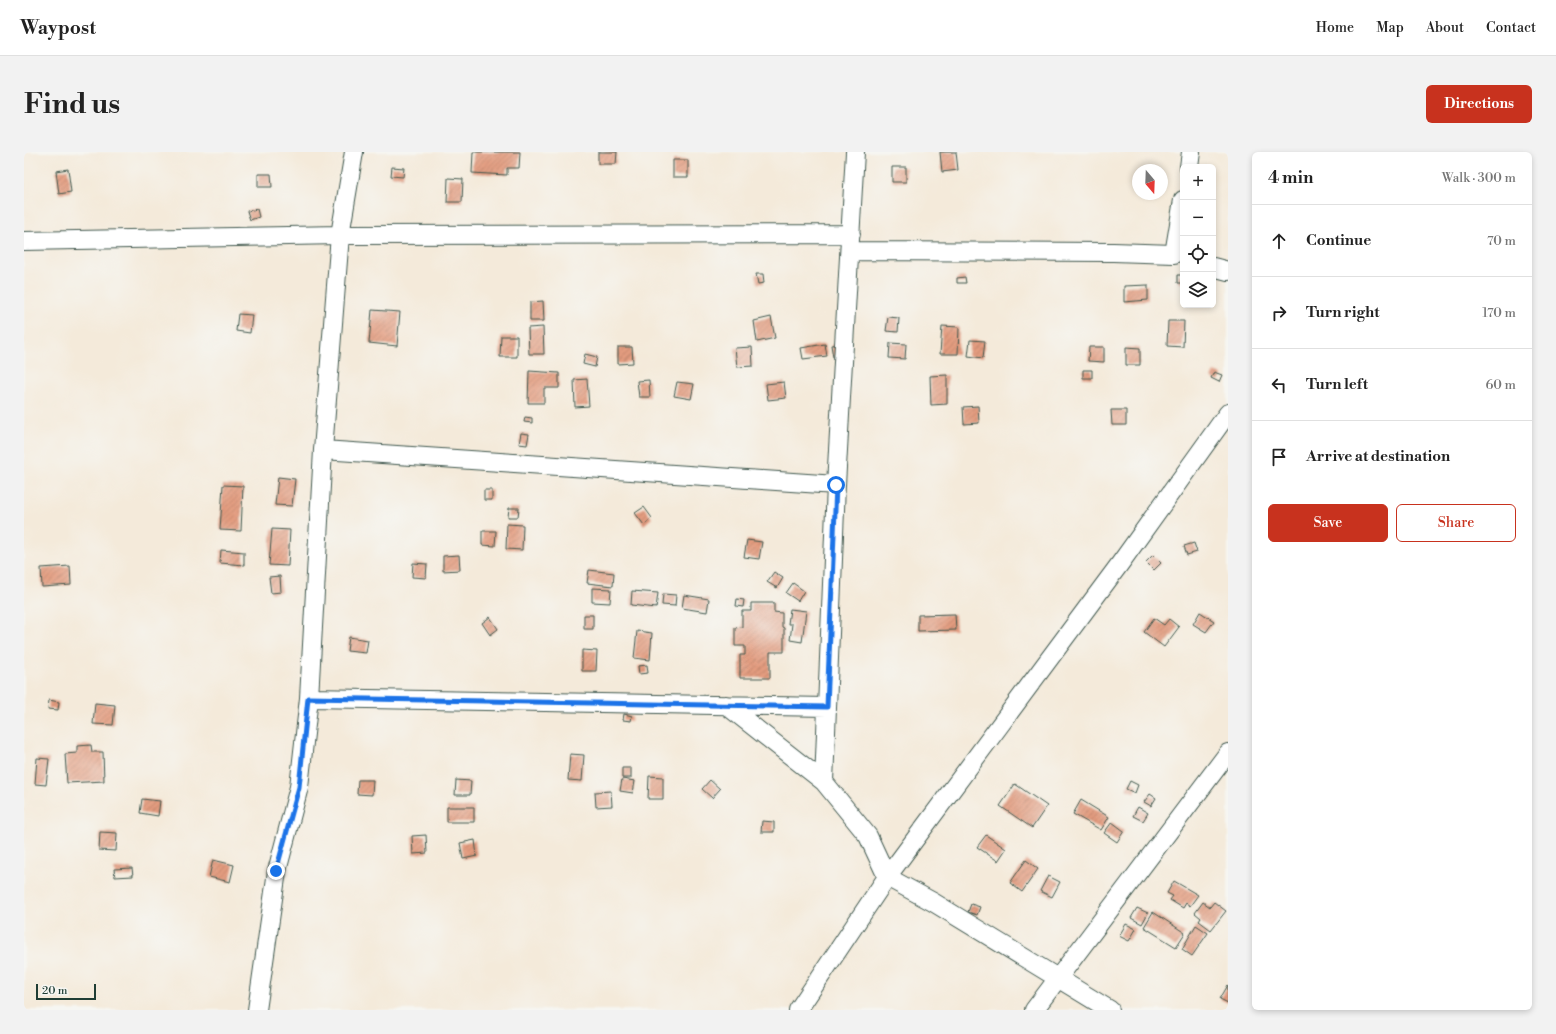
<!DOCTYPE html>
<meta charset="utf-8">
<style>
:root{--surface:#fff;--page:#f2f2f2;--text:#222;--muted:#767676;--line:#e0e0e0;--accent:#c8321e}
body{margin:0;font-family:"Libre Bodoni",serif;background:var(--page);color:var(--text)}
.controls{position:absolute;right:12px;top:12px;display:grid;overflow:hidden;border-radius:6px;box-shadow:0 2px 6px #0003}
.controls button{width:36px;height:36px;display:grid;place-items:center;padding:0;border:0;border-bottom:1px solid var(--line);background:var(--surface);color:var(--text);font:20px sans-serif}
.compass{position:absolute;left:1108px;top:12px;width:36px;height:36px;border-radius:50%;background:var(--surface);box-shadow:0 2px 6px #0003;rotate:161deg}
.scale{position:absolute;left:12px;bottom:10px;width:60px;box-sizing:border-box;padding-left:4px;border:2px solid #1f3d34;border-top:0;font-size:11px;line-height:14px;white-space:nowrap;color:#1f3d34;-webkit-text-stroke:3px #f6f6f2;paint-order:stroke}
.stop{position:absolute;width:12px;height:12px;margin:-9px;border:3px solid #1a73e8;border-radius:50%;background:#fff}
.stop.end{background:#1a73e8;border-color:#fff;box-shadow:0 1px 4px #0008}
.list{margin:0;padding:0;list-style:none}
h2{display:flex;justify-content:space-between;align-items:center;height:52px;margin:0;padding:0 16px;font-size:17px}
h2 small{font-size:13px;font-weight:400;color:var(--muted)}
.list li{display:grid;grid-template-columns:26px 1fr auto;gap:12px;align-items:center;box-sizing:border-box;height:72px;padding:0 16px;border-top:1px solid var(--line)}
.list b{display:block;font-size:15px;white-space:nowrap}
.list em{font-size:13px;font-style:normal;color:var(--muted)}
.actions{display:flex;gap:8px;padding:12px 16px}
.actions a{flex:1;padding:9px 0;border:1px solid var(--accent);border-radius:6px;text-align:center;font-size:14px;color:var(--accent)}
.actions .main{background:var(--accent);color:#fff}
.icon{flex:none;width:22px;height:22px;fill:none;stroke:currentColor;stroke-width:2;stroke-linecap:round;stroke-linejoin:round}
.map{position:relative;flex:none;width:1204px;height:858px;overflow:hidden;border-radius:6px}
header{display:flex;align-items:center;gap:24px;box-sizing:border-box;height:56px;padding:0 20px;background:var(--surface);border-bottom:1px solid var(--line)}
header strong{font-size:19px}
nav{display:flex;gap:22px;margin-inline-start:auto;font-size:14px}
.intro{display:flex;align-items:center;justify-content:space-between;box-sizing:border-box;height:96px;padding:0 24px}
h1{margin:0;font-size:28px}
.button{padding:10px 18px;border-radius:6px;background:var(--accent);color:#fff;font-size:14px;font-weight:700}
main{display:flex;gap:24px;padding:0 24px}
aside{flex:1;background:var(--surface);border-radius:6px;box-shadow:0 2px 6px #0003}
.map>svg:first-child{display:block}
.building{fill:url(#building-hatch)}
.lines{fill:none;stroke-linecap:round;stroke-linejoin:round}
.street-casing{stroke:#3f574d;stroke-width:20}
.street{stroke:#fff;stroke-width:18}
.route{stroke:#1a73e8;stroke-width:5}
</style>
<header>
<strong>Waypost</strong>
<nav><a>Home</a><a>Map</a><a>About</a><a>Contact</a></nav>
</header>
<div class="intro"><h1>Find us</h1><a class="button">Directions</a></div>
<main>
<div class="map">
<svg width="1204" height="858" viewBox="0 0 1204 858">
<defs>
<pattern id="building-hatch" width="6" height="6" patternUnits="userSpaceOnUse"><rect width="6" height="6" fill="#e39b7f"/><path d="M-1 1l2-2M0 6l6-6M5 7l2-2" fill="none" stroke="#b78069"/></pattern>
</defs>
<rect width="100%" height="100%" fill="#f6f6f2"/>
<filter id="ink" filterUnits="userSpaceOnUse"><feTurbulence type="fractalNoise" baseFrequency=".025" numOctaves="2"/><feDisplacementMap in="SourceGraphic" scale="8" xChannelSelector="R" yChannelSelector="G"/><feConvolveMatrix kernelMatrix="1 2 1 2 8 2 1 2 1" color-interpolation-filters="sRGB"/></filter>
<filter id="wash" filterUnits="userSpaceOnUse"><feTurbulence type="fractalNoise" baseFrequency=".012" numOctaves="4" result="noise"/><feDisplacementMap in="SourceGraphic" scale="16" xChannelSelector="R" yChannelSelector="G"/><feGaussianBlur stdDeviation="0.9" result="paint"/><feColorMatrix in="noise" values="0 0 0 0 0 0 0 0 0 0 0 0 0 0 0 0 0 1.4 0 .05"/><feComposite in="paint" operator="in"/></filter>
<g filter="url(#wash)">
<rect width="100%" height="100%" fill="#f4eada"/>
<g id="blocks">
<!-- building -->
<path class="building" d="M 449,0 L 496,0 L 495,16 L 483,16 L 483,23 L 448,21 Z
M 574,0 L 593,0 L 592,12 L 574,12 Z
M 916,0 L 932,0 L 934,18 L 918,20 Z
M 649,8 L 664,8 L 664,25 L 649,25 Z
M 368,15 L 380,16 L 379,25 L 367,24 Z
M 868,15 L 882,15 L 882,30 L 868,30 Z
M 44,17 L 47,40 L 35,42 L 32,19 Z
M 234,22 L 247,22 L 248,35 L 234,35 Z
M 424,26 L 439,27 L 438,50 L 423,50 Z
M 233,57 L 235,65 L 226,68 L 223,59 Z
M 732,122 L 739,122 L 740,131 L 734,132 Z
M 1154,123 L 1159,123 L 1159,131 L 1154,131 Z
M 941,125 L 942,131 L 933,131 L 933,126 Z
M 1124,133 L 1124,148 L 1100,150 L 1100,134 Z
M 519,149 L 520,169 L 506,169 L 506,150 Z
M 348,158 L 376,160 L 373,194 L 345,191 Z
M 214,162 L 228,163 L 226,181 L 212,179 Z
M 747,165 L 751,186 L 733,190 L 730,169 Z
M 864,165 L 875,166 L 874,180 L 862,179 Z
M 1144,169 L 1160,169 L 1159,195 L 1143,194 Z
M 918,174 L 935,175 L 934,202 L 916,202 Z
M 519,175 L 520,202 L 505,202 L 504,176 Z
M 477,184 L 493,184 L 493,205 L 476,205 Z
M 946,188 L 961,189 L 959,206 L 944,204 Z
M 866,191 L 882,192 L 881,207 L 865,206 Z
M 801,192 L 803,204 L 779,207 L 777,196 Z
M 815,192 L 817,204 L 809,205 L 807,193 Z
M 594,195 L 608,195 L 609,211 L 594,212 Z
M 728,195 L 729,214 L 713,215 L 711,196 Z
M 1065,195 L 1080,195 L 1080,210 L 1064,209 Z
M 1102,195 L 1116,196 L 1116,213 L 1102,213 Z
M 561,202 L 573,205 L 571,215 L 559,212 Z
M 1059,218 L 1068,218 L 1068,226 L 1059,226 Z
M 505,219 L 535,221 L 535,236 L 520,236 L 520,251 L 504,251 Z
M 1190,220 L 1198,223 L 1195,230 L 1187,226 Z
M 923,223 L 923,252 L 907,253 L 906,224 Z
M 563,227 L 565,254 L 551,255 L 550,228 Z
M 625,228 L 626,245 L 615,245 L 613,229 Z
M 653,230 L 670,232 L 667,247 L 650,244 Z
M 760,230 L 762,246 L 744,248 L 742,232 Z
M 954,254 L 955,271 L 940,272 L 939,255 Z
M 1087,258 L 1102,258 L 1102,273 L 1088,273 Z
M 501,265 L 508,266 L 508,271 L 500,270 Z
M 497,281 L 505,282 L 503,293 L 495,292 Z
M 254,325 L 271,327 L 268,354 L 251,353 Z
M 199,333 L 219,334 L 217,379 L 196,378 Z
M 460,338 L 468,338 L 468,348 L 460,348 Z
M 620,355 L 628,366 L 620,373 L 611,361 Z
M 485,356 L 495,356 L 494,365 L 484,365 Z
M 483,372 L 499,373 L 498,398 L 482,397 Z
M 248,377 L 266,378 L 264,414 L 245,413 Z
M 458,379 L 472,379 L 471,394 L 458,393 Z
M 723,388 L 738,390 L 735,407 L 720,405 Z
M 1170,391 L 1173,400 L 1163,403 L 1160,394 Z
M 197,398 L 220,400 L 220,413 L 196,411 Z
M 435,403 L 436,418 L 419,419 L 419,404 Z
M 1129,403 L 1137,411 L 1130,418 L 1122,410 Z
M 389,411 L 403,412 L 402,426 L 388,425 Z
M 46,414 L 47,433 L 18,435 L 17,416 Z
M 565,418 L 590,421 L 589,434 L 563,431 Z
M 750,420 L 759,426 L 753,436 L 743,430 Z
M 256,424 L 257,440 L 247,441 L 245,425 Z
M 769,431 L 780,439 L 774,449 L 762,441 Z
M 568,436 L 587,437 L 586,451 L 568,450 Z
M 608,439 L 634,441 L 632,456 L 607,453 Z
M 639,442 L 652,443 L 651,454 L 638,453 Z
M 660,443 L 685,447 L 683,460 L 658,456 Z
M 713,447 L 720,448 L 719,455 L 712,454 Z
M 727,451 L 750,451 L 750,460 L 758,461 L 758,475 L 760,476 L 760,500 L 746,500 L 746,526 L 716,526 L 716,503 L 721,503 L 721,494 L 711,494 L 711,476 L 718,475 L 718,459 L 727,459 Z
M 766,457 L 782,459 L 778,490 L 766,488 L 768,472 L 764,472 Z
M 1176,460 L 1190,469 L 1182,480 L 1169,472 Z
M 931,462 L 932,478 L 894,479 L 894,463 Z
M 560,463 L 569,463 L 569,477 L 560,477 Z
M 466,465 L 474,477 L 466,483 L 458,471 Z
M 1130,466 L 1140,473 L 1145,467 L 1155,475 L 1140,495 L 1120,480 Z
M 613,479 L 628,481 L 626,508 L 610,506 Z
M 325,485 L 344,488 L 342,501 L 323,499 Z
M 558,498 L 573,499 L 572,519 L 558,519 Z
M 623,513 L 624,521 L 615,522 L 614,514 Z
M 25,548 L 35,550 L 34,558 L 24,557 Z
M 71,551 L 91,553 L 89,573 L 69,572 Z
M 600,562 L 608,564 L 607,569 L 599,568 Z
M 67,593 L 68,600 L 79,600 L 80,629 L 43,631 L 41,602 L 53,601 L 53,594 Z
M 546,602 L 560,603 L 558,629 L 544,628 Z
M 13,606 L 25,607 L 22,633 L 11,632 Z
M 598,616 L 607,616 L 607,626 L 598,626 Z
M 625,624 L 639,625 L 639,647 L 624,647 Z
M 598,627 L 611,629 L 609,641 L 596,639 Z
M 334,628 L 349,628 L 348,643 L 333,642 Z
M 432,628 L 447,629 L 446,643 L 431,643 Z
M 686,628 L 696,637 L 688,646 L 678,637 Z
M 1106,629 L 1114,633 L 1111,641 L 1102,637 Z
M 991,632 L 1023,654 L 1008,676 L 976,654 Z
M 587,639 L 588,654 L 572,655 L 571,640 Z
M 1126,642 L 1132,646 L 1127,654 L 1120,650 Z
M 118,647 L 136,649 L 134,664 L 116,661 Z
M 1057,648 L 1085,665 L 1077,678 L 1049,662 Z
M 423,655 L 450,655 L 450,670 L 423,670 Z
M 1114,655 L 1124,661 L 1119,669 L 1109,664 Z
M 738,669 L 750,670 L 750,680 L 737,680 Z
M 1088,670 L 1100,679 L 1093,690 L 1080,681 Z
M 76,680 L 93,681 L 92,699 L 75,698 Z
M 402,683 L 403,701 L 389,702 L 388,684 Z
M 962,683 L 982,697 L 974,709 L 953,695 Z
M 451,688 L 453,704 L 439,707 L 436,691 Z
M 189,708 L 210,713 L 206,730 L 185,725 Z
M 1002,708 L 1014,717 L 998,740 L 986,731 Z
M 108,716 L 109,724 L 91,725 L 90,717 Z
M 1024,724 L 1036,730 L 1028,745 L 1016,739 Z
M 1150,729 L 1174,743 L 1166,754 L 1162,751 L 1159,756 L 1146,748 L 1149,744 L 1143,741 Z
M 1179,750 L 1186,755 L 1190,750 L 1202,759 L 1187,778 L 1175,769 L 1177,766 L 1171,761 Z
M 947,752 L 956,755 L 953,763 L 944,760 Z
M 1113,756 L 1124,761 L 1118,772 L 1107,766 Z
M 1129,760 L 1161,781 L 1152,795 L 1120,775 Z
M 1102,772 L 1112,777 L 1105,789 L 1095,784 Z
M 1172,773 L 1184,781 L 1168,804 L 1158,797 Z
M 1204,833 L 1204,851 L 1196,847 Z"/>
</g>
</g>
<g filter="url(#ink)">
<use href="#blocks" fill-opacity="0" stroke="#3f574d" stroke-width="1"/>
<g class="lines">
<defs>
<path id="street" d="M 1165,15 L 1167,0
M 0,89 L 316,83 L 827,82
M 826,99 L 1089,100 L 1150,102 L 1159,48
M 1189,115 L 1204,119
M 299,298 L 812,333
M 285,546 L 803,555
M 702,553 L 800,630 L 844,684 L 863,725 L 909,750 L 1086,858
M 800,630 L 812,333 L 831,0
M 233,858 L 253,719 L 275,635 L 285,546 L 299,298 L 316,83 L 330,0
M 774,858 L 863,725 L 1095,413 L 1204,261
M 1010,858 L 1204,601"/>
</defs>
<!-- street casing -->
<use href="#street" class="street-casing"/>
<!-- street -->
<use href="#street" class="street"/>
</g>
</g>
<g class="lines" filter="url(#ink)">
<!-- route -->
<path class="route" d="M 252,719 L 275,635 L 284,546 L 803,555 L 812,333"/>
</g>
</svg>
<div class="controls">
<button>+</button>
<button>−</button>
<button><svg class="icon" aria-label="locate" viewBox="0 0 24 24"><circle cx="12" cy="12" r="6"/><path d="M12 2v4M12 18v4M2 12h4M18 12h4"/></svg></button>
<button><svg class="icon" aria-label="layers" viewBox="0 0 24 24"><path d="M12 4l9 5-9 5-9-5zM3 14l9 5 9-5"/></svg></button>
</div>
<svg class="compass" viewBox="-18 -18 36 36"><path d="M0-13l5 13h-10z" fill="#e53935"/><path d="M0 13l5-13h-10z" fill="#767676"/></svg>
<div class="scale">20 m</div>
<div class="stop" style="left:812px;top:333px"></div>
<div class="stop end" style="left:252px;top:719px"></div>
</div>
<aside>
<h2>4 min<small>Walk · 300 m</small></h2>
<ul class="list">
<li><svg class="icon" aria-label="ahead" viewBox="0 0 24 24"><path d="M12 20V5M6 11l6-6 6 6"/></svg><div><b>Continue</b></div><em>70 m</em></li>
<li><svg class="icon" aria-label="right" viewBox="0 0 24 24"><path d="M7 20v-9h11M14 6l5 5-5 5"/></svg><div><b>Turn right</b></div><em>170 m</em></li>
<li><svg class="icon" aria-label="left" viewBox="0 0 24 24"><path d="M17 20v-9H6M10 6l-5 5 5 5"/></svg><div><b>Turn left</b></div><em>60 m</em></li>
<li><svg class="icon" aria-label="arrive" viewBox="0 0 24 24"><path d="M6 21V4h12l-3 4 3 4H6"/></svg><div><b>Arrive at destination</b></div></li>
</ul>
<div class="actions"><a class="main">Save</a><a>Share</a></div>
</aside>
</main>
